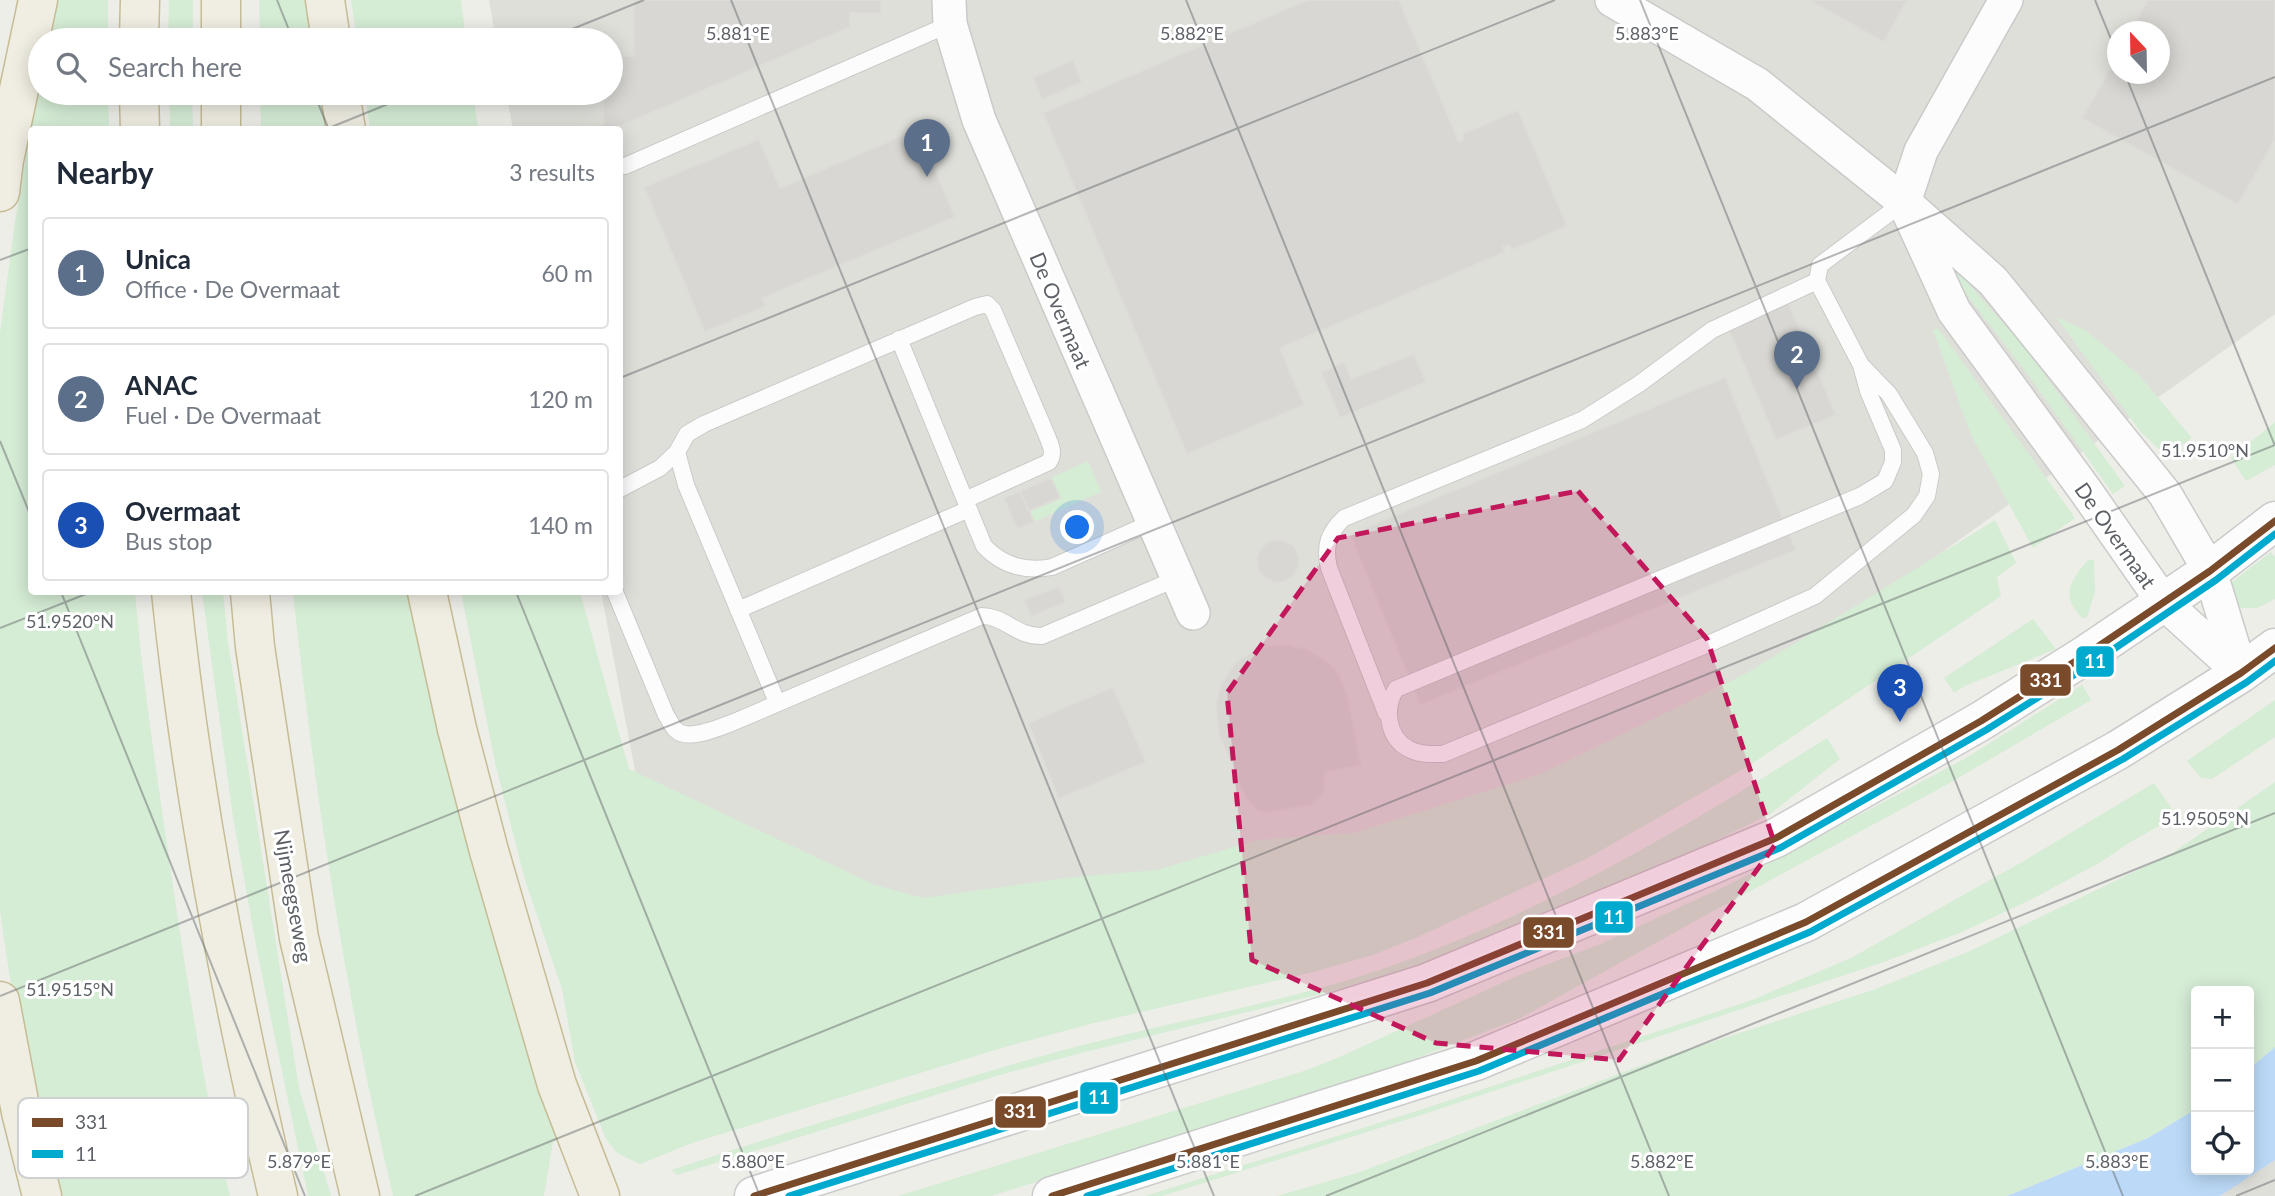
<!DOCTYPE html>
<meta charset="utf-8">
<style>
:root{--surface:#fff;--page:#f2f2f3;--text:#1f2937;--muted:#747a83;--line:#e0e1e3;--accent:#909294}
body{margin:0;font-family:Lato,sans-serif;background:var(--page);color:var(--text)}
.controls{position:absolute;right:21px;bottom:21px;display:grid;overflow:hidden;border-radius:7px;box-shadow:0 4px 18px #0003}
.controls button{width:63px;height:63px;display:grid;place-items:center;padding:0;border:0;border-bottom:2px solid var(--line);background:var(--surface);color:var(--text);font:35px sans-serif}
.compass{position:absolute;left:2107px;top:21px;width:63px;height:63px;border-radius:50%;background:var(--surface);box-shadow:0 4px 18px #0003;rotate:338deg}
.you{position:absolute;left:1078px;top:528px;width:24px;height:24px;margin:-18px;border:5px solid #fff;border-radius:50%;background:#1a73e8;box-shadow:0 0 0 10px #1a73e833}
.badge{display:grid;place-items:center;width:46px;height:46px;border-radius:50%;background:var(--accent);color:#fff;font-size:23px;font-weight:700}
.pin{position:absolute;translate:-50% -58px;filter:drop-shadow(0 2px 4px #0008)}
.pin::after{content:'';position:absolute;top:37px;width:24px;height:21px;background:inherit;clip-path:polygon(0 0,100% 0,50% 100%)}
.list{margin:0;padding:0;list-style:none}
h2{display:flex;justify-content:space-between;align-items:center;height:91px;margin:0;padding:0 28px;font-size:30px}
h2 small{font-size:23px;font-weight:400;color:var(--muted)}
.list li{display:grid;grid-template-columns:46px 1fr auto;gap:21px;align-items:center;box-sizing:border-box;height:112px;margin:0 14px 14px;padding:0 14px;border:2px solid var(--line);border-radius:7px}
.list b{display:block;font-size:26px;white-space:nowrap}
.list p{margin:0;font-size:23px;white-space:nowrap;color:var(--muted)}
.list em{font-size:23px;font-style:normal;color:var(--muted)}
.icon{flex:none;width:38px;height:38px;fill:none;stroke:currentColor;stroke-width:2;stroke-linecap:round;stroke-linejoin:round}
.map{position:relative;flex:none;width:2275px;height:1196px;overflow:hidden}
.search{position:absolute;background:var(--surface);box-shadow:0 4px 18px #0003;left:28px;top:28px;width:595px;height:77px;display:flex;align-items:center;gap:18px;box-sizing:border-box;padding:0 24px;border-radius:38px;color:var(--muted);font-size:26px}
.panel{position:absolute;background:var(--surface);box-shadow:0 4px 18px #0003;left:28px;top:126px;width:595px;height:469px;border-radius:7px}
.map>svg:first-child{display:block}
.industrial{fill:#dfdfda;fill-rule:evenodd}
.green{fill:#d5ecd5}
.water{fill:#bcdaf8}
.building{fill:#d8d7d3;stroke:#dedcd7;stroke-width:2}
.lines{fill:none;stroke-linecap:round;stroke-linejoin:round}
.lane-casing{stroke:#cacbc9;stroke-width:18}
.street-casing{stroke:#cacbc9;stroke-width:36}
.secondary-casing{stroke:#cacbca;stroke-width:41}
.highway-casing{stroke:#c6bc95;stroke-width:41}
.lane{stroke:#fcfcfc;stroke-width:16}
.street{stroke:#fcfcfc;stroke-width:33}
.secondary{stroke:#fcfcfc;stroke-width:38}
.highway{stroke:#f0eee2;stroke-width:38}
.bus-1-casing{stroke:#fff;stroke-width:12}
.bus-2-casing{stroke:#fff;stroke-width:12}
.bus-1{stroke:#7a4b2a;stroke-width:7}
.bus-2{stroke:#00a9ce;stroke-width:7}
.marked{fill:#c2185b;fill-opacity:0.2;stroke:#c2185b;stroke-width:5;stroke-dasharray:14 9;stroke-linejoin:round}
.ticks{fill:none;stroke:#5d6167;stroke-width:2;stroke-opacity:0.45}
.labels{text-anchor:middle;dominant-baseline:central;stroke-width:6;stroke-linejoin:round;paint-order:stroke}
.street-label{font-size:21px;fill:#5d6167;stroke:#fff}
.key{fill:#fff;stroke:#ced0d1;stroke-width:2}
.key-label{font-size:19px;fill:#5d6167}
.ticks-label{font-size:18px;text-anchor:middle;fill:#5d6167;stroke:#fff;stroke-width:6;stroke-linejoin:round;paint-order:stroke}
.line-badge{stroke:#fff;stroke-width:2.5}
.badge-label{font-size:19px;text-anchor:middle;font-weight:bold;fill:#fff}
</style>
<div class="map">
<svg width="2275" height="1196" viewBox="0 0 2275 1196">
<rect width="100%" height="100%" fill="#eeeee9"/>
<!-- industrial -->
<path class="industrial" d="M 489,0 L 2275,0 L 2275,314 L 1569,819 L 691,1065 L 601,592 L 620,592 L 620,130 L 513,129 L 506,93 L 611,93 L 611,40 L 496,40 ZM 2118,32 L 2160,32 L 2160,74 L 2118,74 Z
M 2275,1145 L 2275,1196 L 2220,1196 L 2222,1195 Z"/>
<!-- green -->
<path class="green" d="M 54,0 L 108,0 L 108,40 L 46,40 Z
M 169,0 L 193,0 L 193,40 L 168,40 Z
M 259,0 L 313,0 L 320,40 L 260,40 Z
M 351,0 L 461,0 L 466,40 L 357,40 Z
M 40,69 L 40,93 L 108,93 L 109,129 L 32,130 L 32,592 L 135,592 C 142,676 155,761 167,845 C 184,962 202,1081 230,1196 L 54,1196 C 32,1101 13,1007 0,911 L 0,333 L 15,222 Z
M 169,93 L 192,93 L 193,129 L 170,129 Z
M 260,93 L 329,93 L 335,129 L 261,129 Z
M 365,93 L 473,93 L 478,129 L 370,129 Z
M 1955,272 L 1959,273 L 2027,350 L 2125,486 L 2113,494 L 2028,375 L 1963,290 L 1954,276 Z
M 2056,317 L 2085,330 L 2139,375 L 2192,438 L 2166,456 L 2140,431 Z
M 1938,328 L 2075,518 L 2033,548 L 1971,435 L 1933,330 Z
M 2275,422 L 2275,465 L 2246,481 L 2231,458 Z
M 1088,461 L 1101,492 L 1034,522 L 1029,511 L 1060,498 L 1051,478 Z
M 1995,520 L 2016,563 L 1997,577 L 2001,596 L 1747,767 L 1588,858 L 1418,937 L 1373,955 L 1317,971 L 1090,1024 L 1005,1047 L 692,1143 L 640,1164 L 617,1153 L 606,1139 L 575,1062 L 562,989 L 525,880 L 496,767 L 461,592 L 580,592 L 629,769 L 875,885 L 923,898 L 1074,877 L 1157,870 L 1257,840 L 1354,833 L 1543,773 L 1745,674 Z
M 2271,552 L 2275,557 L 2275,599 L 2257,608 L 2233,608 L 2228,585 Z
M 2088,560 L 2094,560 L 2095,592 L 2087,617 L 2082,618 C 2060,595 2070,581 2088,560 Z
M 202,592 L 223,592 L 228,642 L 299,1088 L 331,1196 L 308,1196 L 258,956 L 233,817 Z
M 293,592 L 415,592 L 558,1140 L 553,1141 L 544,1196 L 393,1196 C 381,1144 369,1092 359,1040 C 330,891 309,742 293,592 Z
M 2033,619 L 2056,649 L 1965,686 L 1954,693 L 1944,678 Z
M 2082,685 L 2091,700 L 1948,784 L 1717,909 L 1519,1019 L 1364,1078 L 1206,1130 L 991,1196 L 898,1196 L 1307,1070 L 1337,1058 L 1517,976 L 1598,945 L 1732,883 L 1966,758 Z
M 2275,700 L 2275,737 L 2212,779 L 2201,778 L 2187,761 Z
M 1827,738 L 1840,759 L 1770,814 L 1680,858 L 1491,938 L 1420,964 L 1349,987 L 1081,1053 L 1000,1075 L 677,1175 L 671,1170 C 748,1144 826,1121 903,1097 C 967,1078 1030,1058 1095,1042 C 1190,1018 1287,1001 1379,970 C 1539,916 1685,827 1827,738 Z
M 2275,782 L 2275,1047 L 2249,1069 L 2249,991 L 2196,991 L 2196,1109 L 2148,1138 L 2007,1196 L 1277,1196 L 1360,1172 L 1653,1061 L 1873,990 L 1970,951 L 2171,854 Z
M 2154,783 L 2177,816 L 2127,844 L 2101,862 L 2032,899 L 1962,932 L 1881,963 L 1421,1115 L 1162,1196 L 1145,1196 L 1420,1110 L 1752,1000 L 1851,958 L 2022,862 Z"/>
<!-- water -->
<path class="water" d="M 2275,1047 L 2275,1160 L 2220,1196 L 2007,1196 L 2148,1138 L 2196,1109 L 2196,1170 L 2249,1170 L 2249,1069 Z"/>
<!-- building -->
<path class="building" d="M 634,0 L 881,0 L 881,13 L 850,13 L 850,27 L 611,130 L 603,130 L 604,93 L 611,93 L 611,56 L 634,56 Z
M 1308,0 L 1399,0 L 1459,142 L 1464,139 L 1462,134 L 1518,110 L 1567,226 L 1512,250 L 1509,244 L 1503,247 L 1505,252 L 1280,348 L 1304,405 L 1187,454 L 1043,113 Z
M 1809,0 L 1907,0 L 1884,42 Z
M 2148,0 L 2275,0 L 2275,139 L 2238,205 L 2082,118 L 2118,55 L 2118,74 L 2160,74 L 2160,32 L 2130,32 Z
M 1073,60 L 1082,82 L 1042,100 L 1033,77 Z
M 918,129 L 955,217 L 762,298 L 766,306 L 705,332 L 644,187 L 759,139 L 780,188 Z
M 1787,300 L 1836,415 L 1776,440 L 1727,325 Z
M 1414,354 L 1426,382 L 1340,418 L 1321,372 L 1344,362 L 1351,379 Z
M 1725,377 L 1796,550 L 1420,705 L 1350,534 Z
M 1051,478 L 1060,498 L 1029,511 L 1020,491 Z
M 1020,491 L 1034,522 L 1017,529 L 1004,498 Z
M1257 561a21 21 0 1 1 42 0a21 21 0 1 1-42 0Z
M 1059,586 L 1066,602 L 1031,617 L 1024,600 Z
M 1283,644 L 1309,650 L 1331,665 L 1339,674 L 1348,699 L 1361,765 L 1325,772 L 1324,793 L 1311,805 L 1265,813 L 1256,810 L 1245,797 L 1219,735 L 1216,705 L 1221,684 L 1236,662 L 1258,648 Z
M 1113,687 L 1146,762 L 1059,799 L 1028,723 Z"/>
<g class="lines">
<defs>
<path id="lane" d="M 625,166 L 950,24
M 899,339 L 984,546 C 1003,566 1025,572 1052,567 L 1153,522
M 1861,365 L 1889,394 L 1925,453 L 1931,474 L 1927,496 L 1914,515 L 1815,596 L 1706,645 L 1443,754 C 1431,754 1420,755 1409,749 C 1387,738 1384,708 1396,689 L 1860,496 L 1885,481 L 1893,462 L 1893,450 L 1868,391 L 1861,365 L 1817,281 L 1820,265 L 1904,202
M 677,452 L 686,485 L 777,702
M 620,489 L 660,468 L 677,452 L 687,434 L 704,424 L 975,307 L 987,304 L 993,310 L 1045,431 C 1049,442 1056,452 1049,462 L 965,500
M 615,592 L 666,715 C 669,719 672,727 676,730 C 688,742 720,727 734,722 L 982,616 C 1005,616 1016,637 1042,636 L 1178,578
M 738,610 L 969,509
M 1386,713 L 1329,568 C 1324,547 1328,533 1344,518 L 1582,420 L 1639,384 L 1712,330 L 1817,281"/>
<path id="street" d="M 949,0 L 950,24 L 979,120 L 1193,613
M 1612,0 L 1757,84 L 1904,202 L 1993,281 L 2165,494 L 2210,571 L 2241,673
M 2006,0 L 1921,151 L 1904,202 L 1954,311 L 2085,490 L 2164,603 L 2240,672"/>
<path id="secondary" d="M 754,1196 L 1427,983 L 1776,838 L 1981,721 L 2087,654 L 2210,571 L 2275,521
M 1052,1196 L 1476,1061 L 1806,922 L 2118,750 L 2241,673 L 2275,648"/>
<path id="highway" d="M 221,0 L 221,40
M 325,0 L 331,40
M 139,40 L 140,0
M 139,93 L 140,130
M 221,93 L 221,130
M 340,93 L 346,130
M 0,192 L 4,160 L 38,0
M 171,592 C 192,795 231,997 278,1196
M 250,592 L 255,647 L 299,938 L 360,1196
M 427,592 L 457,729 L 489,851 L 557,1085 L 600,1196
M 0,1001 L 21,1112 L 42,1196"/>
</defs>
<!-- lane casing -->
<use href="#lane" class="lane-casing"/>
<!-- street casing -->
<use href="#street" class="street-casing"/>
<!-- secondary casing -->
<use href="#secondary" class="secondary-casing"/>
<!-- highway casing -->
<use href="#highway" class="highway-casing"/>
<!-- lane -->
<use href="#lane" class="lane"/>
<!-- street -->
<use href="#street" class="street"/>
<!-- secondary -->
<use href="#secondary" class="secondary"/>
<!-- highway -->
<use href="#highway" class="highway"/>
<defs>
<path id="bus-1" d="M 754,1196 L 1427,983 L 1776,838 L 1981,721 L 2087,654 L 2210,571 L 2275,521
M 1052,1196 L 1476,1061 L 1806,922 L 2118,750 L 2241,673 L 2275,648"/>
<path id="bus-2" d="M 789,1196 L 1430,993 L 1780,848 L 1986,730 L 2093,663 L 2216,580 L 2275,534
M 1087,1196 L 1479,1071 L 1810,932 L 2123,759 L 2247,682 L 2275,661"/>
</defs>
<!-- bus-1 casing -->
<use href="#bus-1" class="bus-1-casing"/>
<!-- bus-2 casing -->
<use href="#bus-2" class="bus-2-casing"/>
<!-- bus-1 -->
<use href="#bus-1" class="bus-1"/>
<!-- bus-2 -->
<use href="#bus-2" class="bus-2"/>
</g>
<!-- marked area -->
<path class="marked" d="M 1578,491 L 1707,639 L 1775,845 L 1619,1060 L 1436,1043 L 1252,960 L 1227,693 L 1338,538 Z"/>
<!-- ticks -->
<path class="ticks" d="M 277,0 L 293,40M 731,0 L 1214,1196M 1186,0 L 1669,1196M 1640,0 L 2123,1196M 2095,0 L 2118,56M 545,40 L 644,0M 2125,74 L 2275,446M 314,93 L 329,130M 324,130 L 415,93M 0,260 L 32,248M 620,378 L 1555,0M 0,441 L 32,519M 61,592 L 305,1196M 516,592 L 760,1196M 0,628 L 91,592M 0,996 L 2275,77M 415,1196 L 2275,445M 1326,1196 L 2275,813M 2236,1196 L 2275,1180"/>
<g class="labels">
<!-- street labels -->
<g class="street-label">
<text transform="translate(1061 310) rotate(67)">De Overmaat</text>
<text transform="translate(2116 535) rotate(55)">De Overmaat</text>
<text transform="translate(294 896) rotate(80)">Nijmeegseweg</text>
</g>
</g>
<!-- legend -->
<rect x="18" y="1098" width="230" height="80" rx="10" class="key"/>
<rect x="32" y="1118" width="31" height="9" fill="#7a4b2a"/>
<rect x="32" y="1150" width="31" height="8" fill="#00a9ce"/>
<g class="key-label">
<text x="75" y="1129">331</text>
<text x="75" y="1161">11</text>
</g>
<g class="ticks-label">
<text x="738" y="40">5.881°E</text>
<text x="1192" y="40">5.882°E</text>
<text x="1647" y="40">5.883°E</text>
<text x="2205" y="457">51.9510°N</text>
<text x="70" y="628">51.9520°N</text>
<text x="2205" y="825">51.9505°N</text>
<text x="70" y="996">51.9515°N</text>
<text x="299" y="1168">5.879°E</text>
<text x="753" y="1168">5.880°E</text>
<text x="1208" y="1168">5.881°E</text>
<text x="1662" y="1168">5.882°E</text>
<text x="2117" y="1168">5.883°E</text>
</g>
<g class="line-badge">
<rect x="2075" y="645" width="40" height="33" rx="7" fill="#00a9ce"/>
<rect x="2019" y="663" width="53" height="34" rx="7" fill="#7a4b2a"/>
<rect x="1594" y="900" width="40" height="34" rx="7" fill="#00a9ce"/>
<rect x="1522" y="916" width="53" height="33" rx="7" fill="#7a4b2a"/>
<rect x="1079" y="1081" width="40" height="34" rx="7" fill="#00a9ce"/>
<rect x="994" y="1095" width="53" height="34" rx="7" fill="#7a4b2a"/>
</g>
<g class="badge-label">
<text x="2095" y="668">11</text>
<text x="2046" y="687">331</text>
<text x="1614" y="924">11</text>
<text x="1549" y="939">331</text>
<text x="1099" y="1104">11</text>
<text x="1020" y="1118">331</text>
</g>
</svg>
<div class="controls">
<button>+</button>
<button>−</button>
<button><svg class="icon" aria-label="locate" viewBox="0 0 24 24"><circle cx="12" cy="12" r="6"/><path d="M12 2v4M12 18v4M2 12h4M18 12h4"/></svg></button>
</div>
<svg class="compass" viewBox="-18 -18 36 36"><path d="M0-13l5 13h-10z" fill="#e53935"/><path d="M0 13l5-13h-10z" fill="#747a83"/></svg>
<div class="you"></div>
<div class="pin badge" style="left:927px;top:177px;background:#5c6f8a">1</div>
<div class="pin badge" style="left:1797px;top:389px;background:#5c6f8a">2</div>
<div class="pin badge" style="left:1900px;top:722px;background:#1a4fb4">3</div>
<div class="search"><svg class="icon" aria-label="search" viewBox="0 0 24 24"><circle cx="10" cy="10" r="6"/><path d="M15 15l6 6"/></svg>Search here</div>
<section class="panel">
<h2>Nearby<small>3 results</small></h2>
<ul class="list">
<li><span class="badge" style="background:#5c6f8a">1</span><div><b>Unica</b><p>Office · De Overmaat</p></div><em>60 m</em></li>
<li><span class="badge" style="background:#5c6f8a">2</span><div><b>ANAC</b><p>Fuel · De Overmaat</p></div><em>120 m</em></li>
<li><span class="badge" style="background:#1a4fb4">3</span><div><b>Overmaat</b><p>Bus stop</p></div><em>140 m</em></li>
</ul>
</section>
</div>
